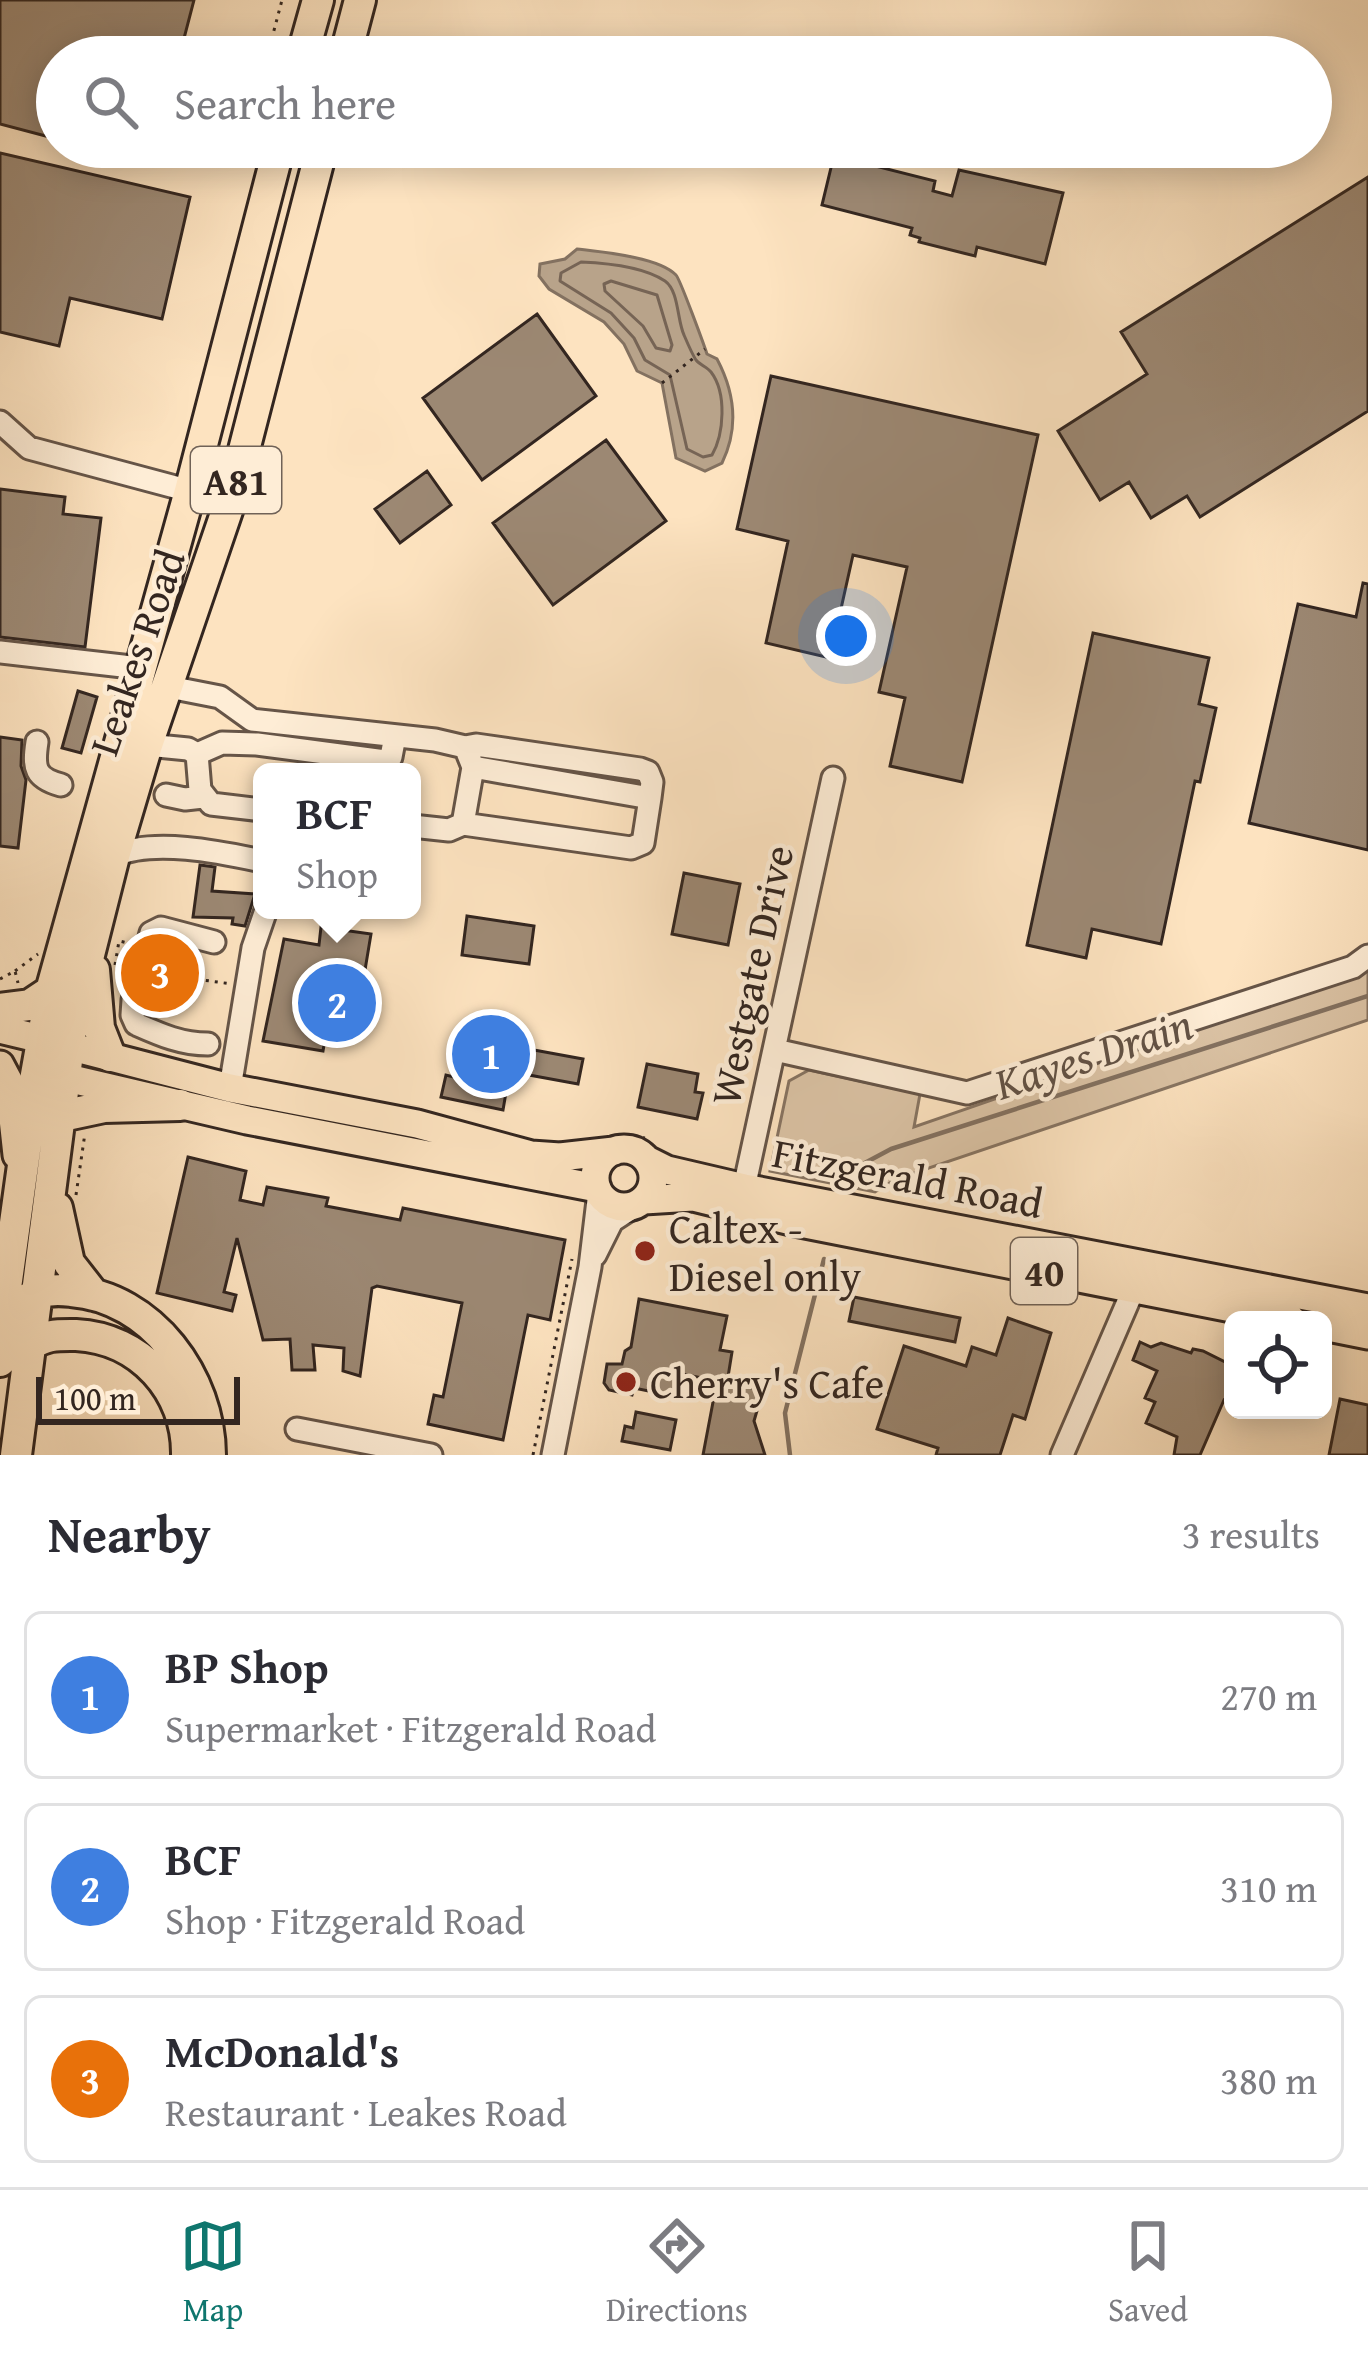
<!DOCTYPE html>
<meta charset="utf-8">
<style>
:root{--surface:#fff;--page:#f7f7f7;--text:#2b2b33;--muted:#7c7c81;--line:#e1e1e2;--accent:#0f766e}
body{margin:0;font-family:"Gentium Book Plus",serif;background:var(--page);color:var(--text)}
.controls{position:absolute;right:36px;bottom:36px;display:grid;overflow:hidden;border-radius:18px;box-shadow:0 6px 30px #0003}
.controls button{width:108px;height:108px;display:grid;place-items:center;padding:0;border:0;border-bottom:3px solid var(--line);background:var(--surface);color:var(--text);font:60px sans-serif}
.scale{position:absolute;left:36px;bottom:30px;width:204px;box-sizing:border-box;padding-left:12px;border:6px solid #332620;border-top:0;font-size:33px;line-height:42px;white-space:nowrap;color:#332620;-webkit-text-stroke:9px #feedd6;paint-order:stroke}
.you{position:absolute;left:846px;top:636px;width:42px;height:42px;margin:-30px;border:9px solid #fff;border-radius:50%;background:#1a73e8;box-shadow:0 0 0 18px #1a73e833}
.badge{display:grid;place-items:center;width:78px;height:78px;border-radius:50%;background:var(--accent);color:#fff;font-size:39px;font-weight:700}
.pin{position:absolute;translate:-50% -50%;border:6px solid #fff;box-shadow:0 3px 12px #0006}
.popup{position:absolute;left:253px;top:763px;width:168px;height:156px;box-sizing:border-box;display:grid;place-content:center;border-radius:18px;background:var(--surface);filter:drop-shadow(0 3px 9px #0005);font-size:39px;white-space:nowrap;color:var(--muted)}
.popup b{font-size:45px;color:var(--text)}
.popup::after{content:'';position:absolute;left:50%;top:100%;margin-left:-24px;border:24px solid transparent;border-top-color:var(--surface)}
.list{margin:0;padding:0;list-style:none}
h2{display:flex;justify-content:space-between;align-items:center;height:156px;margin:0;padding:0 48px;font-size:51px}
h2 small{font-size:39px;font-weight:400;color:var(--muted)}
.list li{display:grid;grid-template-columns:78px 1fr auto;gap:36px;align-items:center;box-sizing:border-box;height:168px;margin:0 24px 24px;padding:0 24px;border:3px solid var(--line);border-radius:18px}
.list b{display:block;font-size:45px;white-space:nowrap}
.list p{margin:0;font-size:39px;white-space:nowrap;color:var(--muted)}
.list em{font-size:39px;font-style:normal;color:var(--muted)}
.icon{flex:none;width:66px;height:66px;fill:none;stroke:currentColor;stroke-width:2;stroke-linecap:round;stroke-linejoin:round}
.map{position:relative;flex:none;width:1368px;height:1455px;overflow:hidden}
.search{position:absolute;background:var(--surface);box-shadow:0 6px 30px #0003;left:36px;right:36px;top:36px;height:132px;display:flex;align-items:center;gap:30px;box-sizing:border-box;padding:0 42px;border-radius:66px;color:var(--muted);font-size:45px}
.sheet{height:732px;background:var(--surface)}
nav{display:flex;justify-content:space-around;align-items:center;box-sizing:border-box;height:168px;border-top:3px solid var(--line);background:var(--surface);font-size:33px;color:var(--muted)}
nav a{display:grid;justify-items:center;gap:6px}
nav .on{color:var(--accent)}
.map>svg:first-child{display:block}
.green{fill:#dbc3a5;stroke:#877462;stroke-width:3}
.water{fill:#b8a38a;stroke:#837160;stroke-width:3}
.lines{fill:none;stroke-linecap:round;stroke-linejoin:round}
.shore{stroke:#766455;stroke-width:3}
.stream{stroke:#837160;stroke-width:4.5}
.building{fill:#9c8873;stroke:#332620;stroke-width:3}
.minor-casing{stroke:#665548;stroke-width:27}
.major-casing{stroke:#332620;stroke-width:33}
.highway-casing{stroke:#332620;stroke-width:36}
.path{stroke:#332620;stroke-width:3;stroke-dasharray:3 6;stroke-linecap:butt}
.minor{stroke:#feedd6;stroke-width:21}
.major{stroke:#fde3c0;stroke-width:27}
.highway{stroke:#fde3c0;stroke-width:30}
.poi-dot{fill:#8f2418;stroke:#feedd6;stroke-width:4.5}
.labels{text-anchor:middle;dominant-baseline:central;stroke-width:9;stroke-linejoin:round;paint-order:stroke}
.shield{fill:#feedd6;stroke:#706257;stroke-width:3}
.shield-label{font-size:39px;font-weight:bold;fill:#332620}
.street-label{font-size:42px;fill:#332620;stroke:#feedd6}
.poi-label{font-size:42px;fill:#332620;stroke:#feedd6;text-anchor:start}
.water-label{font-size:45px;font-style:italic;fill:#625245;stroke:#feedd6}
</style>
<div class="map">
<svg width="1368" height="1455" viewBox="0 0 1368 1455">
<rect width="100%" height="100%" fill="#fde3c0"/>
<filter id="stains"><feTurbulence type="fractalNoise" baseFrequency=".00167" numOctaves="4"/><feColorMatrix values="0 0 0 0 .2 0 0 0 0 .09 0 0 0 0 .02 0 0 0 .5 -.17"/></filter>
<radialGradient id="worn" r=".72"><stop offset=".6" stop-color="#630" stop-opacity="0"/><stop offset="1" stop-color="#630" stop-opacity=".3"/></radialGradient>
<!-- green -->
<path class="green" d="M 1368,970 L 1368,1020 L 896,1179 L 875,1192 L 770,1171 L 789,1081 L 809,1070 L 920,1094 L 914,1127 Z"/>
<!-- water -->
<path class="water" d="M 577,249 C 602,252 659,257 676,275 C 680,279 704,345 707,354 L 717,359 C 735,393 739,428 722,463 L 705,471 L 676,458 L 662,383 L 637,371 L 624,344 L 604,322 L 549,289 L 539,276 L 540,264 L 565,259 Z"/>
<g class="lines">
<!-- shore -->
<path class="shore" d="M 581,262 C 605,263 644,267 665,281 C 679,291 677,320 684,335 C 687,342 692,354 696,360 C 700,365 707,367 711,372 C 727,393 724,434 712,455 L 703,457 L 687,449 L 670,375 L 645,360 L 634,338 L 611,313 L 560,281 L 561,273 Z
M 611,281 L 657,295 L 672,345 L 670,351 L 656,348 L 643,326 L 605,291 L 604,284 Z"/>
<!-- stream -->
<path class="stream" d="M 847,1185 L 861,1165 L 891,1149 L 1368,996
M 790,1455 L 785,1413 L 824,1259"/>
</g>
<!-- building -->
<path class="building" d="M 0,0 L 194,0 L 181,50 L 163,45 L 160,57 L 57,57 L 57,139 L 0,124 Z
M 836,147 L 871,147 L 867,164 L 935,181 L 933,191 L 952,196 L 959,170 L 1063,193 L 1045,264 L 977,247 L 975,256 L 919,242 L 920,238 L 910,235 L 912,228 L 822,205 Z
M 0,153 L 190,197 L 162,319 L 70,298 L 59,346 L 0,332 Z
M 1368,177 L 1368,411 L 1200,517 L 1187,496 L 1151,518 L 1129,482 L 1100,500 L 1058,431 L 1147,374 L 1121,332 Z
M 537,314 L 596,396 L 482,480 L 423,398 Z
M 771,376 L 1038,435 L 962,782 L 890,766 L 905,698 L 879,692 L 907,567 L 853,555 L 830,658 L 766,643 L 788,541 L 737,529 Z
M 606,440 L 666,521 L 553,605 L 493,523 Z
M 427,471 L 451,505 L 400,543 L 375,509 Z
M 0,489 L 65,497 L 63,514 L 101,518 L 85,647 L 0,637 Z
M 1363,583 L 1368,584 L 1368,850 L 1249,823 L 1298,604 L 1356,617 Z
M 1093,633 L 1209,658 L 1199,704 L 1216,708 L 1200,782 L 1195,781 L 1161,944 L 1092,929 L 1086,958 L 1027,945 Z
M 78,691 L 97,697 L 81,753 L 62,748 Z
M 0,737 L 22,740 L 21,766 L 26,780 L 18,848 L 0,846 Z
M 200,865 L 215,867 L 212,891 L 255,894 L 245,926 L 232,924 L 233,918 L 193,917 Z
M 684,873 L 740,884 L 728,945 L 672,934 Z
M 467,916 L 534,926 L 529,964 L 462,955 Z
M 321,927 L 371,934 L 362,988 L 352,986 L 348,1006 L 331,1003 L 323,1051 L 263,1041 L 284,939 L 319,945 Z
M 164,944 L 188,951 L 172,1008 L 148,1001 Z
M 473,1033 L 515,1040 L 503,1110 L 441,1097 L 446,1075 L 462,1079 Z
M 534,1050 L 583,1059 L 578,1084 L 529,1075 Z
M 647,1064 L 698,1074 L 695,1092 L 703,1093 L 697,1119 L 638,1107 Z
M 188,1157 L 246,1171 L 240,1200 L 263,1205 L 267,1187 L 328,1198 L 326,1206 L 400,1220 L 403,1208 L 565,1240 L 550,1320 L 528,1315 L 503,1440 L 428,1424 L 434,1395 L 443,1397 L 462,1303 L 377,1286 L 372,1288 L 360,1376 L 343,1371 L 344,1348 L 313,1345 L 315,1370 L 292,1370 L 290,1339 L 263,1340 L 237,1238 L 224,1292 L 236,1295 L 232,1311 L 157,1293 Z
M 854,1297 L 960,1318 L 955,1342 L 849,1321 Z
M 639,1299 L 727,1316 L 720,1350 L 732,1352 L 727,1383 L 763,1390 L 754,1421 L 765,1455 L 703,1455 L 717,1381 L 682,1374 L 678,1397 L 634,1388 L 632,1395 L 609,1390 L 604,1383 L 607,1364 L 622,1364 L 625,1351 L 631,1347 Z
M 1008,1318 L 1051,1333 L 1025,1419 L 1013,1415 L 1000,1455 L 936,1455 L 938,1448 L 877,1429 L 904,1346 L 966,1366 L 972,1347 L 996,1355 Z
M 1140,1342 L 1151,1347 L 1161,1343 L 1191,1353 L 1193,1349 L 1203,1351 L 1233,1366 L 1233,1404 L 1224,1400 L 1200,1455 L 1174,1455 L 1177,1437 L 1146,1423 L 1155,1402 L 1145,1398 L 1157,1371 L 1133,1360 Z
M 1340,1399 L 1368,1405 L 1368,1455 L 1329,1455 Z
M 636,1412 L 676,1420 L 670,1450 L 622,1441 L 625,1426 L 633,1428 Z"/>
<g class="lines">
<defs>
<path id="minor" d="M 0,422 L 29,448 L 190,491
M 0,652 L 140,668
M 169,687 L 220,697 L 252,720 L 435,740 L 465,747 L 473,767 L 463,824 L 449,830 L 412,826
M 37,742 C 33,768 35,778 61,785
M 147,745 L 188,749 L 197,754 L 200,790 L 211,804 L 262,810
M 465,747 L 476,745 L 640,769 L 648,772 L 652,782 L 650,798
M 197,754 L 222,743 L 257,744 L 385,761 L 391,757 L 395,736
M 166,795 L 185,799 L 203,797
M 463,824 L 631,848 L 643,843 L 650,798 L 473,767
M 114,856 C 152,838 220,852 262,861
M 208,1044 C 181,1044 161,1035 136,1024 L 132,1015 L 133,1000 L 151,933 L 161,928 L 214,942
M 775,1050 L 967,1093 L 1353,967 L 1368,956
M 230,1088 L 253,948 L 266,910
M 744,1188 L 833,778
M 595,1255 L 612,1221 L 638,1204
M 297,1429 L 431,1455
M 553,1455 L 590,1267 L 599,1192
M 1062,1455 L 1134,1288"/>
<path id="major" d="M 0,1029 L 41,1039
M 68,1046 L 230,1088 L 417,1124 L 531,1155 L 560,1157 L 614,1151
M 0,1065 L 9,1082 L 17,1155
M 63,1077 L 247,1120 L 597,1188
M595 1178a29 29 0 1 1 58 0a29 29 0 1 1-58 0Z
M 647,1160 L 667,1170 L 744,1188 L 1368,1308
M 644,1200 L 693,1197 L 795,1222 L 1292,1320
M 1323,1326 L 1368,1335"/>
<path id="highway" d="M 302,57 L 318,0
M 345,57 L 360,0
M 94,970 L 99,1028 L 110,1056
M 0,1009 L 30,1005 L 51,991
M 57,1117 L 104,1107 L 180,1105
M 57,1208 L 69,1263 L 94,1295
M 0,1331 L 34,1086 L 51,991 L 190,491 L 279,147
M 31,1345 C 45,1334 59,1335 76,1335 C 140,1338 188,1391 187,1455
M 0,1361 C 7,1343 12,1314 26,1301 C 37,1290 56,1289 71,1291 C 152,1297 210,1378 210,1455
M 16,1455 L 72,1022 L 114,856 L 147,745 L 233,493 L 322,147"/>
</defs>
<!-- minor casing -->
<use href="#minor" class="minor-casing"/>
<!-- major casing -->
<use href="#major" class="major-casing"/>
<!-- highway casing -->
<use href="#highway" class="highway-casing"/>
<!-- path -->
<path class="path" d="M 267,57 L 282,0
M 662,383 L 705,349
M 115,965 L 119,941 L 128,943
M 15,971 L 38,954
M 188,978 L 232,984
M 0,979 L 15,971 L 18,983
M 183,1010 L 192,952
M 625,1135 L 645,1138
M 76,1195 L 85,1133
M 533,1455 L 572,1259"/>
<!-- minor -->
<use href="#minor" class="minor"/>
<!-- major -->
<use href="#major" class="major"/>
<!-- highway -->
<use href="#highway" class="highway"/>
</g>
<!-- markers -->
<g class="poi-dot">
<circle cx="645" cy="1251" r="12"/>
<circle cx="626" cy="1382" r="12"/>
</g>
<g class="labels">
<!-- shield labels -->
<g class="shield">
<rect x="191" y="447" width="90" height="66" rx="9"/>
<rect x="1011" y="1238" width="66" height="66" rx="9"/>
</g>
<g class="shield-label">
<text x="236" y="480">A81</text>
<text x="1044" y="1271">40</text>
</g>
<!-- street labels -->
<g class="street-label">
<text transform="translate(136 652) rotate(-71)">Leakes Road</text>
<text transform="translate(751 975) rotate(-78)">Westgate Drive</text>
<text transform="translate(908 1177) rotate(11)">Fitzgerald Road</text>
</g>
<!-- poi labels -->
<g class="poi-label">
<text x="669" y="1227">Caltex -<tspan x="669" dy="48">Diesel only</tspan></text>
<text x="650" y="1382">Cherry's Cafe</text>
</g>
<!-- water labels -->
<g class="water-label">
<text transform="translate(1093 1053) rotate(-18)">Kayes Drain</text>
</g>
</g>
<rect width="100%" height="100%" filter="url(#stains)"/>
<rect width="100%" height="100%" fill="url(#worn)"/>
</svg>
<div class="controls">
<button><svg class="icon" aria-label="locate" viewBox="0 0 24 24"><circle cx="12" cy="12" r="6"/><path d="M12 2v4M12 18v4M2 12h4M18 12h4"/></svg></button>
</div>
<div class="scale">100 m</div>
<div class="you"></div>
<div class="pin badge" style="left:491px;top:1054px;background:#3f7fe0">1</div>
<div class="pin badge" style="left:337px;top:1003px;background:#3f7fe0">2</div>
<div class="popup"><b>BCF</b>Shop</div>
<div class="pin badge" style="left:160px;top:973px;background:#e8710a">3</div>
<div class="search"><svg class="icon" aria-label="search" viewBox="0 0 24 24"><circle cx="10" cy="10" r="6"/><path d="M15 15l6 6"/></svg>Search here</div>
</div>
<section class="sheet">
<h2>Nearby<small>3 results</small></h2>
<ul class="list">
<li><span class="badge" style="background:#3f7fe0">1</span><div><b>BP Shop</b><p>Supermarket · Fitzgerald Road</p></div><em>270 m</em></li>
<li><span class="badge" style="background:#3f7fe0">2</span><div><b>BCF</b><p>Shop · Fitzgerald Road</p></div><em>310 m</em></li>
<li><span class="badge" style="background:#e8710a">3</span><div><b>McDonald's</b><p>Restaurant · Leakes Road</p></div><em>380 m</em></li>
</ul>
</section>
<nav>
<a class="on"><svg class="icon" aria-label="map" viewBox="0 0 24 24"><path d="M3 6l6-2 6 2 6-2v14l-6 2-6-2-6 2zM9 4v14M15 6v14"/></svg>Map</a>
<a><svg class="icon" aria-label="directions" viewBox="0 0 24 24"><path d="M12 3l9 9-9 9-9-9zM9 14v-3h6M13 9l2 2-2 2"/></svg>Directions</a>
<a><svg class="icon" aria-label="saved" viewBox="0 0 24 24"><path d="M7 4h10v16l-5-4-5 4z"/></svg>Saved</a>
</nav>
